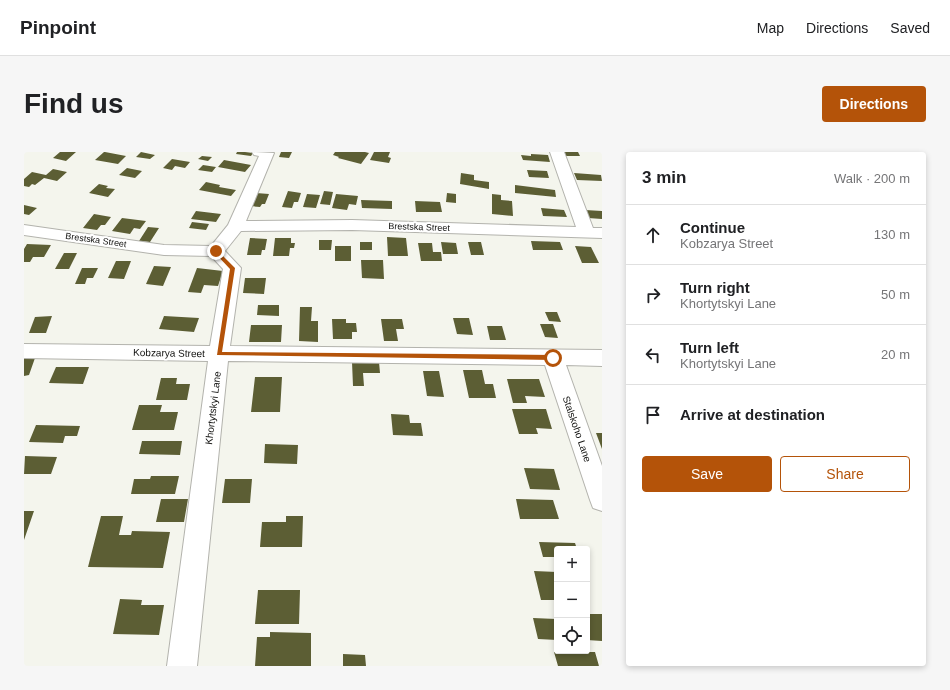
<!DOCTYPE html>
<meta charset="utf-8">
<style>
:root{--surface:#fff;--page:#f6f6f6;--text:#202124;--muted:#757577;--line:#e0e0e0;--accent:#b45309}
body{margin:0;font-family:Arial,sans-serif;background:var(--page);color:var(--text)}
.controls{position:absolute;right:12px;bottom:12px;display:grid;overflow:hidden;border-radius:4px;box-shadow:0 2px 6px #0003}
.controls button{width:36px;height:36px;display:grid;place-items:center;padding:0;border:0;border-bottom:1px solid var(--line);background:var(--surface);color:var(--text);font:20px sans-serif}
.stop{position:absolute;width:12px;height:12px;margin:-9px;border:3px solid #b45309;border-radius:50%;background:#fff}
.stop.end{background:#b45309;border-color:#fff;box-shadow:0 1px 4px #0008}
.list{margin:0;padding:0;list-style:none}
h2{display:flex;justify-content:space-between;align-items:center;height:52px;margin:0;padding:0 16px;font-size:17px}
h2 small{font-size:13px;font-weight:400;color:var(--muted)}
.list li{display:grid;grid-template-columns:26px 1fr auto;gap:12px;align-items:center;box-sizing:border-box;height:60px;padding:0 16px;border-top:1px solid var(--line)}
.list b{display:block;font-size:15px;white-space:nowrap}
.list p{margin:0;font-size:13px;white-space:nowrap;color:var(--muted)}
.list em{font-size:13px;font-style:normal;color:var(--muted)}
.actions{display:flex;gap:8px;padding:12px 16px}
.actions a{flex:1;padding:9px 0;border:1px solid var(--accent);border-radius:4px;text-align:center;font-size:14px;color:var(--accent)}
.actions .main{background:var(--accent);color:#fff}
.icon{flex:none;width:22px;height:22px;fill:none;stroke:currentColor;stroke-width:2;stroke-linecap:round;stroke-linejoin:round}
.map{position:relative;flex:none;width:578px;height:514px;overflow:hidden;border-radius:4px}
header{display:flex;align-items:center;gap:24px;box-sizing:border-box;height:56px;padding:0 20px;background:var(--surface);border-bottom:1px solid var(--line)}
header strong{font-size:19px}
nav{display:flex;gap:22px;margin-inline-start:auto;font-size:14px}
.intro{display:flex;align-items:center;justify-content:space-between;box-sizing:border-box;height:96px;padding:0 24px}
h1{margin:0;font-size:28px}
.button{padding:10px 18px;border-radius:4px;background:var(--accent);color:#fff;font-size:14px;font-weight:700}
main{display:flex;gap:24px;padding:0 24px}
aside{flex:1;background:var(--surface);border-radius:4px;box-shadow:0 2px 6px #0003}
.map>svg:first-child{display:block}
.building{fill:#5c5e34}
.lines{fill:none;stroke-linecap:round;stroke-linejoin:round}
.minor-casing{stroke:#b3b3ad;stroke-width:2}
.minor{fill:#fff;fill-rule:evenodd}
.route{fill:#b45309}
.labels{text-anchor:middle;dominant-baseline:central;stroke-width:4;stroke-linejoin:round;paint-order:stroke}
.far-street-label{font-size:9px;fill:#10100e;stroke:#fff}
.street-label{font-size:10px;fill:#10100e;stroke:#fff}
</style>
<header>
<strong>Pinpoint</strong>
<nav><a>Map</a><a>Directions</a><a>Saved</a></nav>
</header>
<div class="intro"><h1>Find us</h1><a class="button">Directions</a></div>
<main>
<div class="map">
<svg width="578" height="514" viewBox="0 0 578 514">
<rect width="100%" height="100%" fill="#f4f5ed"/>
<!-- building -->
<path class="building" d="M 36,0 L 52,0 L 42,9 L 29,6 Z
M 80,0 L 81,0 L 102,4 L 94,12 L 71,8 Z
M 117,0 L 131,3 L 126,7 L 112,5 Z
M 213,0 L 221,0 L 229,1 L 227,4 L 212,2 Z
M 257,0 L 268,0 L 265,6 L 255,5 Z
M 311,0 L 341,0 L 345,1 L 337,12 L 314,6 L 315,5 L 309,3 Z
M 350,0 L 366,0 L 364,5 L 367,6 L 365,11 L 346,8 Z
M 540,0 L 554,0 L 556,4 L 542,4 Z
M 507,2 L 524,3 L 526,10 L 499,8 L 497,3 L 507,4 Z
M 178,4 L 188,5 L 184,9 L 174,7 Z
M 148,7 L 166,10 L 161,16 L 151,14 L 148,18 L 139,16 Z
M 200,8 L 227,13 L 221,20 L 194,15 Z
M 179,13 L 192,15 L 188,20 L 174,18 Z
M 103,16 L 118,19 L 111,26 L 95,23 Z
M 29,17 L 43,20 L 33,29 L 20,26 L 11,33 L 8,32 L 5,35 L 0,34 L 0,27 L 8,20 L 22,23 Z
M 503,18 L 523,19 L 525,26 L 505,25 Z
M 437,21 L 450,23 L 450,28 L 465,30 L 465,37 L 436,32 Z
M 550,21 L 577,23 L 578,29 L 553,28 Z
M 182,30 L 196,33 L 195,35 L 212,38 L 207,44 L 175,38 Z
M 75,32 L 84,34 L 82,36 L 91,37 L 84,45 L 65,41 Z
M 491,33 L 531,38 L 532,45 L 491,41 Z
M 264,39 L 277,41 L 274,50 L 270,50 L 268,56 L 258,55 Z
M 300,39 L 309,40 L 306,53 L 296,52 Z
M 232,41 L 245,42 L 241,52 L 238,52 L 236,55 L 226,54 Z
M 423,41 L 432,42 L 432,51 L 422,50 Z
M 283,42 L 296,43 L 292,56 L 279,55 Z
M 312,42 L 334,44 L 332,53 L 325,52 L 323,58 L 308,56 Z
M 468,42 L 477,43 L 477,48 L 488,49 L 489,64 L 468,62 Z
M 337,48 L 368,49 L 368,57 L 338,56 Z
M 391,49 L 416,50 L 418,60 L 392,60 Z
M 0,53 L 13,56 L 5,63 L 0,62 Z
M 517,56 L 540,58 L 543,65 L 519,64 Z
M 561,58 L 578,59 L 578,67 L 564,66 Z
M 172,59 L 197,62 L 192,70 L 167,67 Z
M 70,62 L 87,65 L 81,73 L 77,73 L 73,78 L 59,76 Z
M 98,66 L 122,69 L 116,77 L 110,76 L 106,82 L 88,79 Z
M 168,70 L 185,72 L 182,78 L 165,76 Z
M 124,75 L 135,76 L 126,90 L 115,89 Z
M 363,85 L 382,86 L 384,104 L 364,104 Z
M 226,86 L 243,87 L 241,98 L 238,98 L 237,103 L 223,103 Z
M 251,86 L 267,86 L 267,91 L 271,91 L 270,96 L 266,96 L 265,104 L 249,104 Z
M 295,88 L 308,88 L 307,98 L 295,98 Z
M 507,89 L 536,90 L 539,98 L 509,98 Z
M 336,90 L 348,90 L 348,98 L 336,98 Z
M 417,90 L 432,91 L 434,102 L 419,102 Z
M 444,90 L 457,90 L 460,103 L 447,103 Z
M 394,91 L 408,91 L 409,100 L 417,100 L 418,109 L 397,109 Z
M 3,92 L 27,93 L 20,105 L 9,105 L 6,110 L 0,110 L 0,97 Z
M 311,94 L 327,94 L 327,109 L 311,109 Z
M 551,94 L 567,95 L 575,111 L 558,111 Z
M 40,101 L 53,101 L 45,117 L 31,117 Z
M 337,108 L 359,108 L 360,127 L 338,126 Z
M 92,109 L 107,109 L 100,127 L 84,126 Z
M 130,114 L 147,115 L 139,134 L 122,132 Z
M 58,116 L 74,116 L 69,126 L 63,126 L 61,132 L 51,132 Z
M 173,116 L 199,119 L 194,134 L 180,133 L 177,141 L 164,140 Z
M 221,126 L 242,126 L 240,142 L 219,141 Z
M 234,153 L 255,153 L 255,164 L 233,163 Z
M 276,155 L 288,155 L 287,169 L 294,169 L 294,190 L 275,189 Z
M 521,160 L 533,160 L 537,170 L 525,169 Z
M 28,164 L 22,181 L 5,181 L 11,165 Z
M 140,164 L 175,166 L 170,180 L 135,177 Z
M 429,166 L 445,166 L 449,183 L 433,182 Z
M 308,167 L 322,167 L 322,171 L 332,171 L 333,180 L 328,180 L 328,187 L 309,187 Z
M 357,167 L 378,167 L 380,177 L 372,177 L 374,189 L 360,189 Z
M 516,172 L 529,172 L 534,186 L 521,185 Z
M 227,173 L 258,173 L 257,190 L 225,190 Z
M 463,174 L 478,174 L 482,188 L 466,188 Z
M 0,206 L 11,206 L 5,223 L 0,224 Z
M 328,210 L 355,210 L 356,221 L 339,221 L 340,234 L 329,234 Z
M 32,215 L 65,215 L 59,232 L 25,231 Z
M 439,218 L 458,218 L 461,232 L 469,232 L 472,246 L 445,246 Z
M 399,219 L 415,219 L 420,245 L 403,244 Z
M 231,225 L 258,225 L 256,260 L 227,260 Z
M 137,226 L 153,226 L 152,232 L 166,232 L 163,248 L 132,248 Z
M 483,227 L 515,227 L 521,245 L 501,244 L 503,251 L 489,251 Z
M 115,253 L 138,253 L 136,260 L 154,260 L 150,278 L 108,278 Z
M 488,257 L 522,257 L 528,277 L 512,276 L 514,282 L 495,282 Z
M 367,262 L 385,263 L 386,271 L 397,271 L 399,284 L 369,283 Z
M 12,273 L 56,274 L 53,284 L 41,284 L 39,291 L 5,290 Z
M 572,281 L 578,281 L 578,297 Z
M 118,289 L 158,289 L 156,303 L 115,302 Z
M 241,292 L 274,293 L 273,312 L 240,311 Z
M 1,304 L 33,305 L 27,322 L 0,322 Z
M 500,316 L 530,317 L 536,338 L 506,337 Z
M 127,324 L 155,324 L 151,342 L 107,342 L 110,327 L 126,327 Z
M 201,327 L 228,327 L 226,351 L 198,351 Z
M 137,347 L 164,347 L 160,370 L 132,370 Z
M 492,347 L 529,348 L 535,367 L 496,367 Z
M 0,359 L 10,359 L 0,388 Z
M 77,364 L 99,364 L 95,383 L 107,383 L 108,379 L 146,380 L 139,416 L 64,415 Z
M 262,364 L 279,364 L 278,395 L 236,395 L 238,370 L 262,370 Z
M 515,390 L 551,391 L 553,397 L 533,397 L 533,405 L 519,405 Z
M 510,419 L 533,420 L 533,448 L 517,448 Z
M 234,438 L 276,438 L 275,472 L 231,472 Z
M 96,447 L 118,448 L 117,453 L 140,453 L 135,483 L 89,482 Z
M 531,462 L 533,462 L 533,488 L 514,487 L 509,466 L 532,467 Z
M 563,462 L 578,462 L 578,489 L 563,488 Z
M 246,480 L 287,481 L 287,514 L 231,514 L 233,485 L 246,485 Z
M 530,500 L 571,500 L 575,514 L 534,514 Z
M 319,502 L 341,503 L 342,514 L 319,514 Z"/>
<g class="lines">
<defs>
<path id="minor" d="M 228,0 L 250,1 L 222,69 L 328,68 L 552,75 L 526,0 L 540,0 L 569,76 L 578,76 L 578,86 L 328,78 L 217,79 L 201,99 L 217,116 L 206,194 L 578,198 L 578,214 L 542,213 L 578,314 L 578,359 L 569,356 L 566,348 L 521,213 L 204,209 L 173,514 L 143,514 L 184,209 L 0,206 L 0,192 L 186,194 L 199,117 L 187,104 L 140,103 L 0,83 L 0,73 L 140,93 L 187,94 L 204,73 L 235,4 L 230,3 Z"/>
</defs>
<!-- minor casing -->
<use href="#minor" class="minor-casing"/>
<!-- minor -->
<use href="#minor" class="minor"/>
</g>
<!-- route -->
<path class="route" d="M 190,98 L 193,98 L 211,116 L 198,200 L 529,203 L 532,206 L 529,208 L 193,203 L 206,117 L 190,100 Z"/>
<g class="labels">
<!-- far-street labels -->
<g class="far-street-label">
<text transform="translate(395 75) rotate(2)">Brestska Street</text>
<text transform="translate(72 88) rotate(8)">Brestska Street</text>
</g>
<!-- street labels -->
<g class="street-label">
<text transform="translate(145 201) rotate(1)">Kobzarya Street</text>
<text transform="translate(189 256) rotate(-83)">Khortytskyi Lane</text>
<text transform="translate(553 277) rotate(71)">Stalskoho Lane</text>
</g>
</g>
</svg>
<div class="controls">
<button>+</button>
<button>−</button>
<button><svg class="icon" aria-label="locate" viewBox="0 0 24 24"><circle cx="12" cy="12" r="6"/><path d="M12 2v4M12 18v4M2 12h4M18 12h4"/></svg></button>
</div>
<div class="stop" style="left:529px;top:206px"></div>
<div class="stop end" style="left:192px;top:99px"></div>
</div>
<aside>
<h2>3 min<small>Walk · 200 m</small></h2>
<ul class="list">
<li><svg class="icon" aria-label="ahead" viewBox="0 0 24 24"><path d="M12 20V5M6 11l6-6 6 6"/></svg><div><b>Continue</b><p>Kobzarya Street</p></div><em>130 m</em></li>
<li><svg class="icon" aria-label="right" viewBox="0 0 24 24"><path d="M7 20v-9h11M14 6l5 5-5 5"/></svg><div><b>Turn right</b><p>Khortytskyi Lane</p></div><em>50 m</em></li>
<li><svg class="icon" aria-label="left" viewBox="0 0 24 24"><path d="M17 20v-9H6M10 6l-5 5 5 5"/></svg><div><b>Turn left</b><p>Khortytskyi Lane</p></div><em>20 m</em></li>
<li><svg class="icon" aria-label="arrive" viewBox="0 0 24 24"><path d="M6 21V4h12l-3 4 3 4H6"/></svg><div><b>Arrive at destination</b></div></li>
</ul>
<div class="actions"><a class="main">Save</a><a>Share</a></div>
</aside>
</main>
